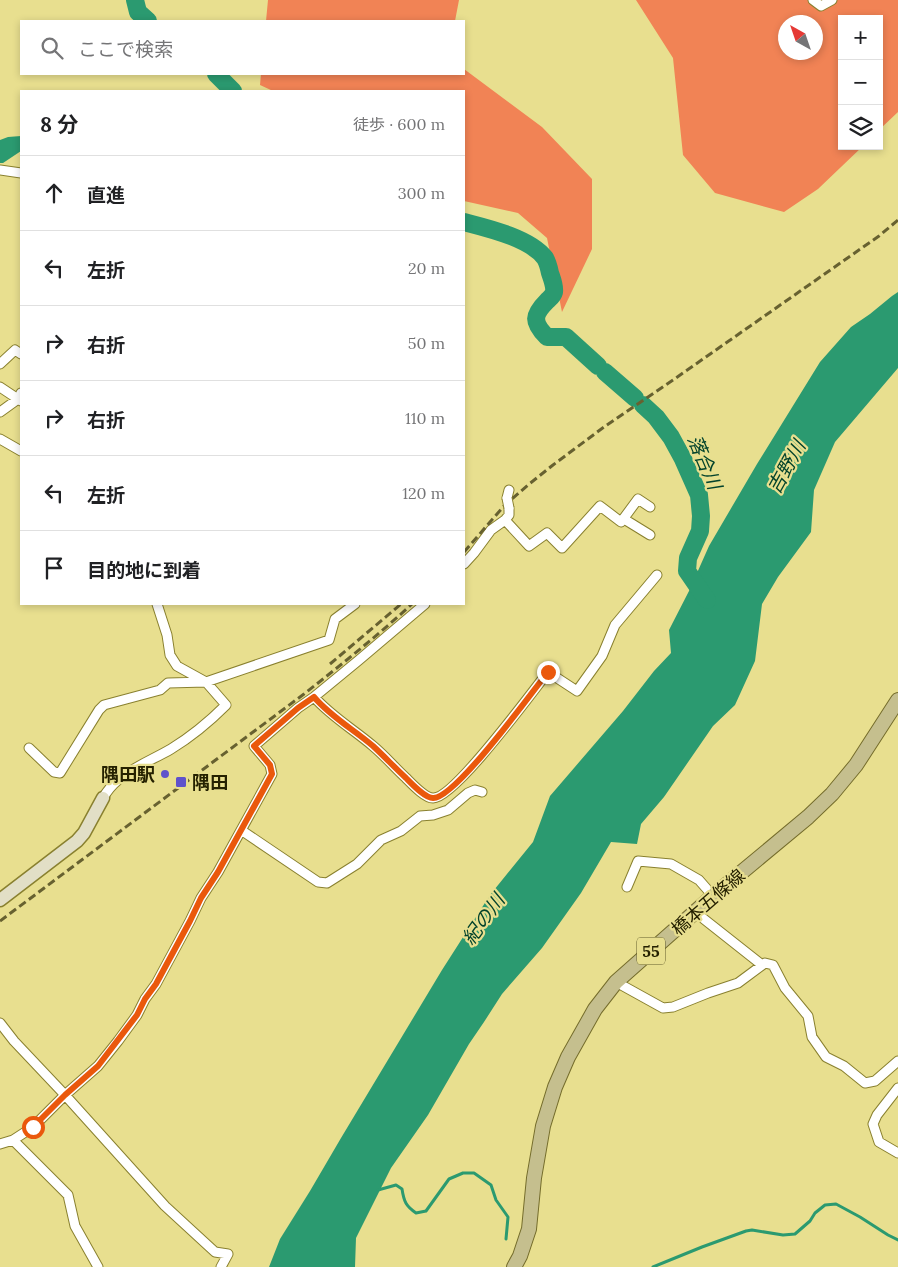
<!DOCTYPE html>
<html lang="ja">
<meta charset="utf-8">
<style>
:root{--surface:#fff;--page:#f6f6f6;--text:#202124;--muted:#757577;--line:#e0e0e0}
body{margin:0;font-family:Lora,"Noto Sans JP",serif;background:var(--page);color:var(--text)}
.controls{position:absolute;right:15px;top:15px;display:grid;overflow:hidden;border-radius:0px;box-shadow:0 2px 8px #0003}
.controls button{width:45px;height:45px;display:grid;place-items:center;padding:0;border:0;border-bottom:1px solid var(--line);background:var(--surface);color:var(--text);font:25px sans-serif}
.compass{position:absolute;left:778px;top:15px;width:45px;height:45px;border-radius:50%;background:var(--surface);box-shadow:0 2px 8px #0003;rotate:320deg}
.stop{position:absolute;width:15px;height:15px;margin:-11px;border:4px solid #ea580c;border-radius:50%;background:#fff}
.stop.end{background:#ea580c;border-color:#fff;box-shadow:0 1px 5px #0008}
.list{margin:0;padding:0;list-style:none}
h2{display:flex;justify-content:space-between;align-items:center;height:65px;margin:0;padding:0 20px;font-size:21px}
h2 small{font-size:16px;font-weight:400;color:var(--muted)}
.list li{display:grid;grid-template-columns:32px 1fr auto;gap:15px;align-items:center;box-sizing:border-box;height:75px;padding:0 20px;border-top:1px solid var(--line)}
.list b{display:block;font-size:19px;white-space:nowrap}
.list em{font-size:16px;font-style:normal;color:var(--muted)}
.icon{flex:none;width:28px;height:28px;fill:none;stroke:currentColor;stroke-width:2;stroke-linecap:round;stroke-linejoin:round}
.map{position:relative;flex:none;width:898px;height:1267px;overflow:hidden}
.search{position:absolute;background:var(--surface);box-shadow:0 2px 8px #0003;left:20px;top:20px;width:445px;height:55px;display:flex;align-items:center;gap:12px;box-sizing:border-box;padding:0 18px;border-radius:0px;color:var(--muted);font-size:19px}
.panel{position:absolute;background:var(--surface);box-shadow:0 2px 8px #0003;left:20px;top:90px;width:445px;height:515px;border-radius:0px}
.map>svg:first-child{display:block}
.forest{fill:#f18355;fill-rule:evenodd}
.water{fill:#2b9a70}
.lines{fill:none;stroke-linecap:round;stroke-linejoin:round}
.stream{stroke:#2b9a70;stroke-width:3}
.river{stroke:#2b9a70;stroke-width:18}
.minor-casing{stroke:#89802f;stroke-width:11}
.secondary-casing{stroke:#89802f;stroke-width:15}
.primary-casing{stroke:#746c2b;stroke-width:16}
.minor{stroke:#fff;stroke-width:9}
.secondary{stroke:#e2dfc6;stroke-width:12}
.primary{stroke:#c5bf8e;stroke-width:14}
.rail{stroke:#676130;stroke-width:3;stroke-dasharray:8 4;stroke-linecap:butt}
.minor-bridge-casing{stroke:#89802f;stroke-width:11;stroke-linecap:butt}
.minor-bridge{stroke:#fff;stroke-width:9}
.route{stroke:#ea580c;stroke-width:6}
.poi-dot{fill:#5f52cb;stroke:#e8df8f;stroke-width:2}
.labels{text-anchor:middle;dominant-baseline:central;stroke-width:4.5;stroke-linejoin:round;paint-order:stroke}
.shield{fill:#e8df8f;stroke:#605a2b;stroke-width:1}
.shield-label{font-size:16px;font-weight:bold;fill:#252100}
.poi-label{font-size:18px;font-weight:bold;fill:#252100;stroke:#e8df8f;text-anchor:end}
.street-label{font-size:18px;fill:#252100;stroke:#e8df8f}
.water-label{font-size:19px;font-style:italic;fill:#03432c;stroke:#e8df8f}
</style>
<div class="map">
<svg width="898" height="1267" viewBox="0 0 898 1267">
<rect width="100%" height="100%" fill="#e8df8f"/>
<!-- forest -->
<path class="forest" d="M 268,0 L 459,0 L 455,21 L 266,21 Z
M 636,0 L 898,0 L 898,112 L 879,130 L 879,19 L 842,19 L 842,146 L 863,146 L 818,189 L 784,212 L 715,193 L 683,155 L 673,58 ZM 786,22 L 816,22 L 816,52 L 786,52 Z
M 464,69 L 542,127 L 592,179 L 592,249 L 562,312 L 547,238 L 518,213 L 464,201 L 464,91 L 273,91 L 260,85 L 261,74 L 464,74 Z"/>
<!-- water -->
<path class="water" d="M 21,136 L 21,151 L 3,163 L 0,163 L 0,140 L 8,137 Z
M 898,292 L 898,368 L 835,442 L 814,490 L 811,532 L 778,577 L 762,604 L 755,661 L 735,705 L 713,726 L 664,797 L 641,824 L 637,844 L 611,842 L 581,893 L 542,948 L 502,994 L 484,1022 L 469,1044 L 428,1115 L 391,1168 L 356,1238 L 355,1267 L 269,1267 L 280,1239 L 310,1191 L 341,1138 L 442,970 L 490,895 L 533,842 L 550,796 L 623,711 L 654,671 L 671,653 L 669,630 L 689,591 L 709,546 L 757,464 L 820,362 L 851,327 L 870,314 L 892,296 Z"/>
<g class="lines">
<!-- stream -->
<path class="stream" d="M 378,1190 L 396,1185 L 402,1189 C 404,1202 406,1206 416,1213 L 426,1211 L 449,1179 L 463,1173 L 474,1173 L 491,1185 L 496,1200 L 508,1217 L 506,1239
M 653,1267 L 702,1247 L 746,1231 L 752,1230 L 783,1235 L 795,1234 L 810,1221 L 815,1213 L 825,1205 L 836,1204 L 860,1217 L 888,1235 L 898,1240"/>
<!-- river -->
<path class="river" d="M 135,0 L 138,12 L 148,21
M 216,74 L 233,91
M 464,222 C 487,228 530,238 545,258 C 548,263 549,268 550,273 C 552,279 555,286 554,292 C 553,296 550,298 547,301 C 533,315 532,322 547,337 L 566,337 L 598,366
M 605,372 L 635,398
M 643,405 L 656,417 L 671,437 L 683,459 L 699,495 L 701,516 L 700,531 L 688,558 L 687,571 L 707,600"/>
<defs>
<path id="minor" d="M 813,0 L 821,6 L 832,0
M 0,170 L 21,173
M 0,364 L 15,350 L 21,354
M 0,387 L 21,401
M 0,412 L 18,399 L 21,393
M 0,439 L 21,451
M 507,498 L 509,490
M 624,519 L 650,535
M 505,520 L 529,546 L 547,533 L 562,548 L 600,506 L 621,522 L 638,499 L 650,507
M 464,564 L 474,553 L 491,530 L 505,520 L 509,515 L 509,508
M 314,697 C 332,717 353,729 373,746 C 385,756 395,768 406,778 C 412,784 425,798 433,798 C 454,799 532,692 548,672 L 577,691 L 602,656 L 615,625 L 657,575
M 29,748 L 54,772 L 60,773 L 99,710 L 104,705 L 160,690 L 168,683 L 206,682 L 329,640 L 335,619 L 355,604
M 103,798 C 107,791 112,785 118,780 C 133,767 154,759 171,749 C 189,738 211,720 226,705 L 206,682 L 177,666 L 170,655 L 167,635 L 157,604
M 241,830 L 318,882 L 327,883 L 357,864 L 381,840 L 401,831 L 420,816 L 433,815 L 448,810 L 468,793 L 475,790 L 482,792
M 627,887 L 638,861 L 671,864 L 699,880 L 713,896
M 695,912 L 762,965
M 616,982 L 663,1008 L 673,1007 L 708,993 L 738,983 L 765,963 L 773,965 L 785,988 L 808,1016 L 812,1037 L 826,1057 L 844,1066 L 865,1083 L 875,1081 L 898,1061
M 0,1023 L 14,1041 L 65,1095 L 165,1206 L 215,1252 L 228,1254 L 221,1267
M 898,1088 L 877,1115 L 873,1124 L 879,1142 L 898,1153
M 13,1140 L 68,1195 L 75,1226 L 98,1267
M 0,1144 L 13,1140 L 33,1127 L 65,1095 L 98,1066 L 118,1041 L 137,1015 L 145,999 L 156,984 L 190,921 L 201,898 L 218,872 L 272,774 L 270,765 L 254,746 L 298,708 L 314,697 L 359,660 L 425,604"/>
<path id="secondary" d="M 0,900 L 77,841 L 84,833 L 103,798"/>
<path id="primary" d="M 514,1267 L 520,1256 L 529,1229 L 534,1178 L 543,1126 L 555,1087 L 568,1057 L 595,1009 L 616,982 L 713,896 L 808,817 L 832,794 L 856,765 L 898,700"/>
</defs>
<!-- minor casing -->
<use href="#minor" class="minor-casing"/>
<!-- secondary casing -->
<use href="#secondary" class="secondary-casing"/>
<!-- primary casing -->
<use href="#primary" class="primary-casing"/>
<!-- minor -->
<use href="#minor" class="minor"/>
<!-- secondary -->
<use href="#secondary" class="secondary"/>
<!-- primary -->
<use href="#primary" class="primary"/>
<!-- rail -->
<path class="rail" d="M 464,552 L 504,506 L 528,485 L 553,465 L 604,427 L 673,380 L 879,236 L 898,220
M 330,664 L 401,604
M 0,921 L 304,694 C 341,665 377,636 412,604"/>
<defs>
<path id="minor-bridge" d="M 507,498 L 509,508"/>
</defs>
<!-- minor-bridge casing -->
<use href="#minor-bridge" class="minor-bridge-casing"/>
<!-- minor-bridge -->
<use href="#minor-bridge" class="minor-bridge"/>
</g>
<g class="lines">
<!-- route -->
<path class="route" d="M 33,1127 L 65,1095 L 98,1066 L 137,1015 L 145,999 L 156,984 L 190,921 L 201,898 L 218,872 L 272,774 L 270,765 L 254,746 L 298,708 L 314,697 C 331,717 353,729 373,746 C 384,756 395,768 406,778 C 412,784 425,798 433,798 C 455,799 532,692 548,672"/>
</g>
<!-- markers -->
<g class="poi-dot">
<circle cx="165" cy="774" r="5"/>
<rect x="175" y="776" width="12" height="12" rx="2.5"/>
</g>
<g class="labels">
<!-- shield labels -->
<rect class="shield" x="637" y="937.5" width="28" height="27" rx="4"/>
<g class="shield-label">
<text x="651" y="951">55</text>
</g>
<!-- poi labels -->
<g class="poi-label">
<text x="155" y="774">隅田駅</text>
<text x="192" y="782" text-anchor="start">隅田</text>
</g>
<!-- street labels -->
<g class="street-label">
<text transform="translate(708 902) rotate(-41)">橋本五條線</text>
</g>
<!-- water labels -->
<g class="water-label">
<text transform="translate(705 462) rotate(67)">落合川</text>
<text transform="translate(786 467) rotate(-61)">吉野川</text>
<text transform="translate(483 919) rotate(-54)">紀の川</text>
</g>
</g>
</svg>
<div class="controls">
<button>+</button>
<button>−</button>
<button><svg class="icon" aria-label="layers" viewBox="0 0 24 24"><path d="M12 4l9 5-9 5-9-5zM3 14l9 5 9-5"/></svg></button>
</div>
<svg class="compass" viewBox="-18 -18 36 36"><path d="M0-13l5 13h-10z" fill="#e53935"/><path d="M0 13l5-13h-10z" fill="#757577"/></svg>
<div class="stop" style="left:33px;top:1127px"></div>
<div class="stop end" style="left:548px;top:672px"></div>
<div class="search"><svg class="icon" aria-label="search" viewBox="0 0 24 24"><circle cx="10" cy="10" r="6"/><path d="M15 15l6 6"/></svg>ここで検索</div>
<section class="panel">
<h2>8 分<small>徒歩 · 600 m</small></h2>
<ul class="list">
<li><svg class="icon" aria-label="ahead" viewBox="0 0 24 24"><path d="M12 20V5M6 11l6-6 6 6"/></svg><div><b>直進</b></div><em>300 m</em></li>
<li><svg class="icon" aria-label="left" viewBox="0 0 24 24"><path d="M17 20v-9H6M10 6l-5 5 5 5"/></svg><div><b>左折</b></div><em>20 m</em></li>
<li><svg class="icon" aria-label="right" viewBox="0 0 24 24"><path d="M7 20v-9h11M14 6l5 5-5 5"/></svg><div><b>右折</b></div><em>50 m</em></li>
<li><svg class="icon" aria-label="right" viewBox="0 0 24 24"><path d="M7 20v-9h11M14 6l5 5-5 5"/></svg><div><b>右折</b></div><em>110 m</em></li>
<li><svg class="icon" aria-label="left" viewBox="0 0 24 24"><path d="M17 20v-9H6M10 6l-5 5 5 5"/></svg><div><b>左折</b></div><em>120 m</em></li>
<li><svg class="icon" aria-label="arrive" viewBox="0 0 24 24"><path d="M6 21V4h12l-3 4 3 4H6"/></svg><div><b>目的地に到着</b></div></li>
</ul>
</section>
</div>
